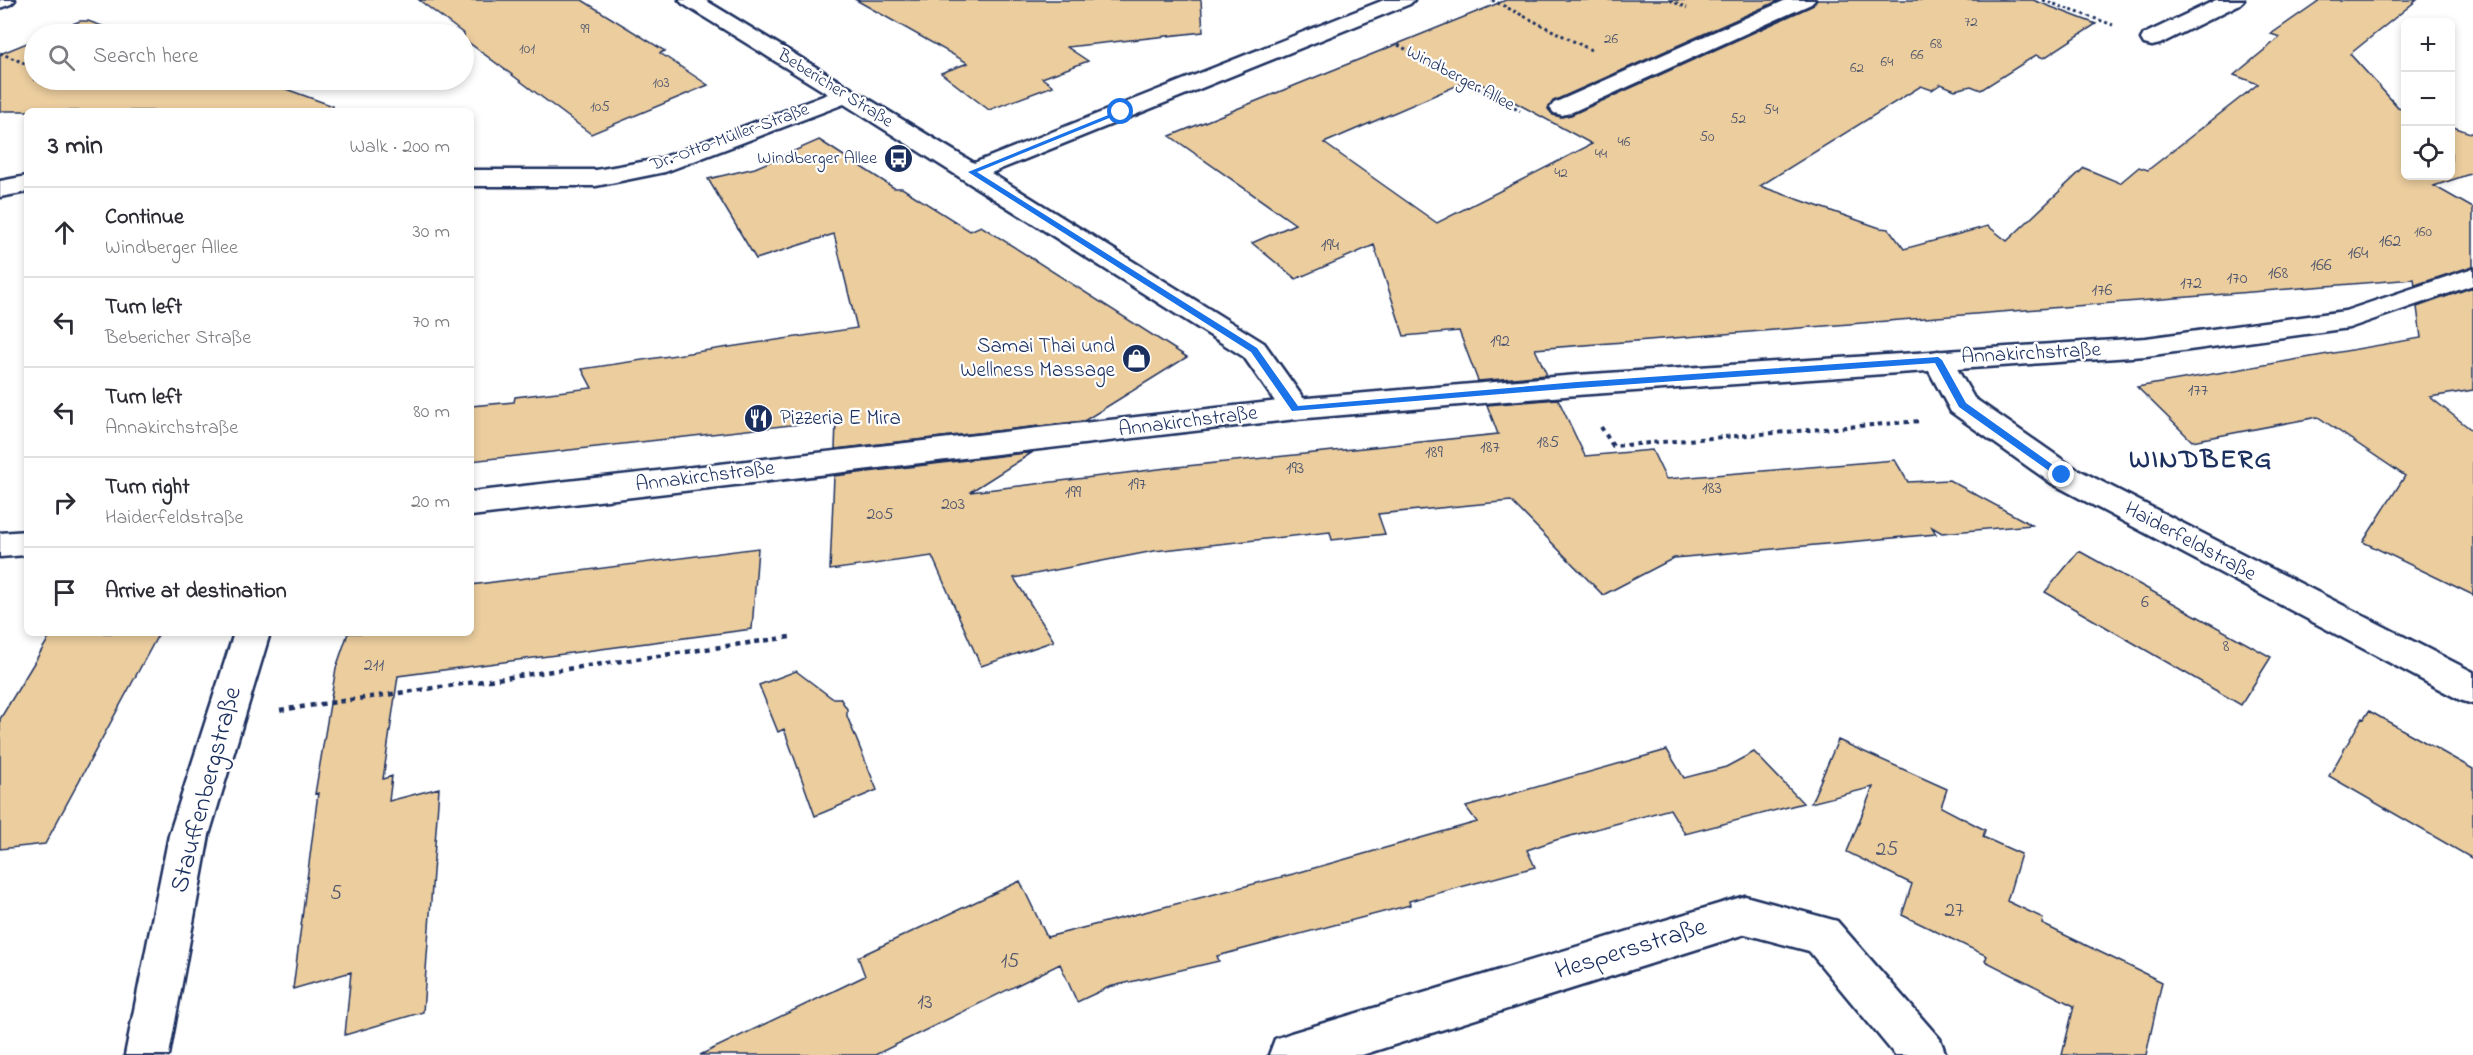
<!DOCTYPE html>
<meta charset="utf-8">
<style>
:root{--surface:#fff;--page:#f2f2f3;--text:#2b2b33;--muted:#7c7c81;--line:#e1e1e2}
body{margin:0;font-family:"Indie Flower",sans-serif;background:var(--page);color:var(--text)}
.controls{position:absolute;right:18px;top:18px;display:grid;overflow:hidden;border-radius:9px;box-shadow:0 3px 9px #0003}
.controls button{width:54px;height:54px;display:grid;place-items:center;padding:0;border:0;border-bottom:2px solid var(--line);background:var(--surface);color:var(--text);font:30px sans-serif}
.stop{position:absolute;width:18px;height:18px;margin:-14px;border:4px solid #1a73e8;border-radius:50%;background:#fff}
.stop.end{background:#1a73e8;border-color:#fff;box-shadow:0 2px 6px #0008}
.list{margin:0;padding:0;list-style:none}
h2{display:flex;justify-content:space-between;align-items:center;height:78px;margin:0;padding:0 24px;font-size:26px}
h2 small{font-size:20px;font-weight:400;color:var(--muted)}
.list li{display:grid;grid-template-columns:39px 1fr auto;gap:18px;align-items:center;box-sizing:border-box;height:90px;padding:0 24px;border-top:2px solid var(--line)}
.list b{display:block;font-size:22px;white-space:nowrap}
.list p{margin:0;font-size:20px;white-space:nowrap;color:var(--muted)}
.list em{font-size:20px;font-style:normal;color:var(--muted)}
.icon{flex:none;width:33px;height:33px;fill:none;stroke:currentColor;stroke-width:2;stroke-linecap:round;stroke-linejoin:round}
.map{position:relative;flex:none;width:2473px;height:1055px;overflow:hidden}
.search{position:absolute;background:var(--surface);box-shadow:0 3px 9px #0003;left:24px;top:24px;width:450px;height:66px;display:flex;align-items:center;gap:15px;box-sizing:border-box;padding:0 21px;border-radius:33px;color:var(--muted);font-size:22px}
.panel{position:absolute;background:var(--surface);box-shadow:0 3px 9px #0003;left:24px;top:108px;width:450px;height:528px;border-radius:9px}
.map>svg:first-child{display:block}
.building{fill:#ebcd9e;stroke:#1b2f5e;stroke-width:1.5;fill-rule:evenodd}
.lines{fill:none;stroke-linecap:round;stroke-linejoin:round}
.street-casing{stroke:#1b2f5e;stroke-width:5}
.secondary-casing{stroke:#1b2f5e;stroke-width:5}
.path-far2{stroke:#1b2f5e;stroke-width:3;stroke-dasharray:3 3;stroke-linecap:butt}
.path-far1{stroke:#1b2f5e;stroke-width:4;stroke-dasharray:4.5 4.5;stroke-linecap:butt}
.path{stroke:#1b2f5e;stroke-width:4.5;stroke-dasharray:5 5;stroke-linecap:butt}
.street{fill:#fff;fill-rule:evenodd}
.secondary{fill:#fff;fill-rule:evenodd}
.route{fill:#1a73e8}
.labels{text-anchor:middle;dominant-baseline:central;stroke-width:4.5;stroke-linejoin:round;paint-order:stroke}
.far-number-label{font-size:15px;fill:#4f566e}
.far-street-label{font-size:18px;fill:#1b2f5e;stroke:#fff}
.far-poi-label{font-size:18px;fill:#1b2f5e;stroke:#fff;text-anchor:end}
.number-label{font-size:18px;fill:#4f566e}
.poi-label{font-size:21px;fill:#1b2f5e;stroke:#fff;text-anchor:end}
.street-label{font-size:21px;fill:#1b2f5e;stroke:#fff}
.near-number-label{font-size:21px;fill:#4f566e}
.near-street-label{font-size:26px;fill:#1b2f5e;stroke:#fff}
.district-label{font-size:27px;font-weight:bold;letter-spacing:1.5px;fill:#1b2f5e;stroke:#fff}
</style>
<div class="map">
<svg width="2473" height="1055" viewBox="0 0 2473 1055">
<rect width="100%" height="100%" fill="#fff"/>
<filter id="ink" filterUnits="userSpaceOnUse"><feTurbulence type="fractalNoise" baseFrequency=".0167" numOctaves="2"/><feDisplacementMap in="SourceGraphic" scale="12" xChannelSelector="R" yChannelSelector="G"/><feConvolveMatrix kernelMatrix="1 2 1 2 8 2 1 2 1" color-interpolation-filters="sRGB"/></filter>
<g filter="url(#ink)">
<!-- building -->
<path class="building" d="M 419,0 L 582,0 L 665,51 L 660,53 L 708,85 L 591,134 L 464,39 L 464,34 Z
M 856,0 L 1201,0 L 1203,32 L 1067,47 L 1088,61 L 1042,78 L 1053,86 L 989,110 L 941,73 L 968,63 Z
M 1506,0 L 1780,0 L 1553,101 L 1548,109 L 1553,115 L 1561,117 L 1571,115 L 1812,6 L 1817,0 L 2033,0 L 2096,24 L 2044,58 L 2036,55 L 1981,90 L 1971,86 L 1955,90 L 1941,84 L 1932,90 L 1921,86 L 1760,186 L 1880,228 L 1889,229 L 1904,249 L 1988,226 L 2007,241 L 2084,168 L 2120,183 L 2139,167 L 2148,170 L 2258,84 L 2234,75 L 2280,37 L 2271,34 L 2320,0 L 2417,0 L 2350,54 L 2398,107 L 2406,110 L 2406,176 L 2451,176 L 2451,126 L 2473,134 L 2473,173 L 2434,186 L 2473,208 L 2473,266 L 2415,285 L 2414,279 L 1535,349 L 1547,375 L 1478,381 L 1459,331 L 1404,336 L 1374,245 L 1296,279 L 1252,243 L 1295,224 L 1170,136 ZM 1472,79 L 1592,144 L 1437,223 L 1324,143 Z
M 80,21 L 88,21 L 125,34 L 47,34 Z
M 34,40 L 34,80 L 261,80 L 333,106 L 332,111 L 0,111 L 0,54 Z
M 819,140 L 894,188 L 902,188 L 970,231 L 981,226 L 1187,357 L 1084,421 L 835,449 L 836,420 L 471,461 L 471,406 L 514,402 L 515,397 L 592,388 L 582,369 L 857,328 L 834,234 L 756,259 L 708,179 L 755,168 Z
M 2473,287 L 2473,390 L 2430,397 L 2473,431 L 2473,595 L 2363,542 L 2405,476 L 2318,417 L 2192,441 L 2137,387 L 2421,338 L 2417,307 Z
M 1558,399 L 1585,456 L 1652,450 L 1666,479 L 1895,460 L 1908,482 L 1949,480 L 2032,525 L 1942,533 L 1932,527 L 1936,534 L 1674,558 L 1603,595 L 1511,501 L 1378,514 L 1385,534 L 1332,540 L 1330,532 L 1154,551 L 1014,578 L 1054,641 L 981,666 L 932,556 L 830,570 L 834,476 L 1033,452 L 970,492 L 1167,468 L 1498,434 L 1487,405 Z
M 758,548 L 752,629 L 398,676 L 383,779 L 392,776 L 389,801 L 439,788 L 423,1012 L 345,1035 L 351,972 L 293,989 L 318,793 L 315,794 L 336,668 L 348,633 L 471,633 L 471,585 Z
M 2079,551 L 2271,657 L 2241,705 L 2045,592 Z
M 52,633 L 159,633 L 45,844 L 0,849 L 0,719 Z
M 796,671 L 832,698 L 840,698 L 847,709 L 847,716 L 877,790 L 815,816 L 784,729 L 778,732 L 759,685 Z
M 2369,711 L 2473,769 L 2473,859 L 2329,776 L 2362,718 L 2364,719 Z
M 1838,740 L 1947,789 L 1941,807 L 1985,830 L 1983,837 L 2021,854 L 2007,901 L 2043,918 L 2042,924 L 2162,982 L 2146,1055 L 2062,1055 L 2074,1006 L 1985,961 L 1987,956 L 1902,915 L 1912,884 L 1847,852 L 1873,787 L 1811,803 Z
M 1667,750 L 1684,778 L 1726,767 L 1754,752 L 1803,803 L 1685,834 L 1670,809 L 1556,840 L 1527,850 L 1535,867 L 1409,901 L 1410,905 L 1217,956 L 1219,961 L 1109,987 L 1077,1002 L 1060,964 L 875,1055 L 700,1055 L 865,976 L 858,957 L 1020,881 L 1047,937 L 1293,874 L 1477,822 L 1466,807 Z"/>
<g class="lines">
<defs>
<path id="street" d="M 679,0 L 705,0 L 974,163 L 1384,0 L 1414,0 L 1410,4 L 991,173 L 1264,343 L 1311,409 L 1307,416 L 1296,419 L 1285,416 L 1244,357 L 844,104 L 665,172 L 596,186 L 471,186 L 471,170 L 596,170 L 659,159 L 828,94 L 683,4 Z
M 1786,0 L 1815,0 L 1811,4 L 1570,113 L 1562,115 L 1554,113 L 1550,108 L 1554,103 Z
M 2216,0 L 2244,0 L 2240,4 L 2160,44 L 2152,46 L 2144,44 L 2141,39 L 2144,34 Z
M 27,176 L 27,192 L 0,197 L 0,181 Z
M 1938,351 L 1948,353 L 1974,398 L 2073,467 L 2473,672 L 2473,704 L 2460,700 L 2051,483 L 1951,412 L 1923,360 L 1928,353 Z
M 234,633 L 270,633 L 209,835 L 169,1055 L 125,1055 L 169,835 Z
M 1745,896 L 1837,921 L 1940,1039 L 1946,1055 L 1895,1055 L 1809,951 L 1745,934 L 1362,1055 L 1269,1055 L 1275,1039 L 1291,1033 Z"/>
<path id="secondary" d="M 0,0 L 15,0 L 11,4 L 0,8 Z
M 2473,268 L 2473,285 L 2349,328 L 2146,356 L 1577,395 L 1296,419 L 471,516 L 471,492 L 1296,399 L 1577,375 L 2146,338 L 2345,311 Z
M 27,531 L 27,555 L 0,557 L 0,533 Z"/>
</defs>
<!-- street casing -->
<use href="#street" class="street-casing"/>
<!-- secondary casing -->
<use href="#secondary" class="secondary-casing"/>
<!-- path-far2 -->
<path class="path-far2" d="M 1492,0 L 1591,50
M 1670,0 L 1687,8
M 2043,0 L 2113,25
M 1398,45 L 1520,111
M 0,53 L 34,67"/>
<!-- path-far1 -->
<path class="path-far1" d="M 1601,427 L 1613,446 L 1921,421"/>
<!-- path -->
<path class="path" d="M 280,710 L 790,637"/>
<!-- street -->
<use href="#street" class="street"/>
<!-- secondary -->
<use href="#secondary" class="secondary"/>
</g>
</g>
<!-- route -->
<path class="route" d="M 1118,111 L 1124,112 L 977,172 L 1257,348 L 1298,406 L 1577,382 L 1938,357 L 1942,360 L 1966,403 L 2067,475 L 2065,478 L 2059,478 L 1959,407 L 1935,363 L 1577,388 L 1292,411 L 1251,352 L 968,172 Z"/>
<!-- icons -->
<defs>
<symbol id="bus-disc" viewBox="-11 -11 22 22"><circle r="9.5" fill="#1b2f5e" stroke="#fff"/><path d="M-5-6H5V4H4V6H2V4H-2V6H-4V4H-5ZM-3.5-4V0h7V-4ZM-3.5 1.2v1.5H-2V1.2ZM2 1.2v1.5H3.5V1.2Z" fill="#fff"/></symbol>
<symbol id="shop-disc" viewBox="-11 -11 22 22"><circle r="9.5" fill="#1b2f5e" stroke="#fff"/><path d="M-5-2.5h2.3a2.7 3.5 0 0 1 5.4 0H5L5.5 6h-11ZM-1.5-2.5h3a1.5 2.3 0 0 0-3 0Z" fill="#fff"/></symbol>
<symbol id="restaurant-disc" viewBox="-11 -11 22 22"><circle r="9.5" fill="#1b2f5e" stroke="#fff"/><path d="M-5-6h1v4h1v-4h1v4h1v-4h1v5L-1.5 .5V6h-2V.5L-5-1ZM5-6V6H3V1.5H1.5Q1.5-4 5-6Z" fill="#fff"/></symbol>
</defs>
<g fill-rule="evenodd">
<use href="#bus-disc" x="882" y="142" width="33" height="33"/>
<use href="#shop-disc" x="1120" y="342" width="33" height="33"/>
<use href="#restaurant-disc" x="742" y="402" width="33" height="33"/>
</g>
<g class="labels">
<!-- far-number labels -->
<g class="far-number-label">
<text x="1971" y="22">72</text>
<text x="585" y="29">99</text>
<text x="1611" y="39">26</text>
<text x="1936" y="44">68</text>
<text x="527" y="49">101</text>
<text x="1917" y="55">66</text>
<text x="1887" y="62">64</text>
<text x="1857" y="68">62</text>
<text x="661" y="83">103</text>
<text x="600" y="107">105</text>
<text x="1771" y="110">54</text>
<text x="1738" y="119">52</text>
<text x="1707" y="137">50</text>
<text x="1624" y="142">46</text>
<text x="1601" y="154">44</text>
<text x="1561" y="173">42</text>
<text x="2423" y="232">160</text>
</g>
<!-- far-street labels -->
<g class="far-street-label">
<text transform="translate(1460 79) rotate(28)">Windberger Allee</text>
<text transform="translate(835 89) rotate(32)">Bebericher Straße</text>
<text transform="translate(730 138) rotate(-20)">Dr.-Otto-Müller-Straße</text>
</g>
<!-- far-poi labels -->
<g class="far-poi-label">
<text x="877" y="159">Windberger Allee</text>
</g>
<!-- number labels -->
<g class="number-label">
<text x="2390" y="242">162</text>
<text x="1330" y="246">194</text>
<text x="2358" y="254">164</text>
<text x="2321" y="266">166</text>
<text x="2278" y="274">168</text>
<text x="2237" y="279">170</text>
<text x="2191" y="284">172</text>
<text x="2102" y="291">176</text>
<text x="1500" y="342">192</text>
<text x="2198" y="391">177</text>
<text x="1548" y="443">185</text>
<text x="1490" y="448">187</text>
<text x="1434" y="453">189</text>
<text x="1295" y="469">193</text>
<text x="1137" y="485">197</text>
<text x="1712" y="489">183</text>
<text x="1073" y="493">199</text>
<text x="953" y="505">203</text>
<text x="880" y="515">205</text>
<text x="2145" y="603">6</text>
<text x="2226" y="647">8</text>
<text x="374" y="666">211</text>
</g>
<!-- poi labels -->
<g class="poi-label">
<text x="1115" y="347">Samai Thai und<tspan x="1115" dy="24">Wellness Massage</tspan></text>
<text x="780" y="419" text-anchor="start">Pizzeria E Mira</text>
</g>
<!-- street labels -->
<g class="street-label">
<text transform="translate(2031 354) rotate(-3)">Annakirchstraße</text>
<text transform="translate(1188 422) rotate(-7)">Annakirchstraße</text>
<text transform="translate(705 477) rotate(-7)">Annakirchstraße</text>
<text transform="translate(2190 542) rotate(28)">Haiderfeldstraße</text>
</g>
<!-- near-number labels -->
<g class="near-number-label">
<text x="1887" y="850">25</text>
<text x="336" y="894">5</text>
<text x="1954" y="911">27</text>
<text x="1010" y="962">15</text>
<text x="925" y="1003">13</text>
</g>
<!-- near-street labels -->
<g class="near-street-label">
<text transform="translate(207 790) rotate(-75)">Stauffenbergstraße</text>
<text transform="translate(1631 950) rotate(-17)">Hespersstraße</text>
</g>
<!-- district labels -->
<g class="district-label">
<text x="2201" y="460">WINDBERG</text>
</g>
</g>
</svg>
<div class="controls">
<button>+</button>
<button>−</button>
<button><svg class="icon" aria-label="locate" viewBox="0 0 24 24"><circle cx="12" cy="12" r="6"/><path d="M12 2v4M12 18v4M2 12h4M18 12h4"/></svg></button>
</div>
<div class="stop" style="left:1121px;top:112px"></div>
<div class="stop end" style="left:2062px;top:475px"></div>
<div class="search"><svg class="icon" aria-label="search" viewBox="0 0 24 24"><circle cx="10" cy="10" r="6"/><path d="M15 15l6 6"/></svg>Search here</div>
<section class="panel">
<h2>3 min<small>Walk · 200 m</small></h2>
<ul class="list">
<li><svg class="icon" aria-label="ahead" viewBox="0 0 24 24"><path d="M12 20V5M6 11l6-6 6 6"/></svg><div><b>Continue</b><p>Windberger Allee</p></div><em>30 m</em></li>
<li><svg class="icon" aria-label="left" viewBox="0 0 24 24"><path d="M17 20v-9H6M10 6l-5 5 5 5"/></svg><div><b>Turn left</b><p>Bebericher Straße</p></div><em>70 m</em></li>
<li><svg class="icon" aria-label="left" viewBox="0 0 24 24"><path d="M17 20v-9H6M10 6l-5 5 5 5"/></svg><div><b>Turn left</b><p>Annakirchstraße</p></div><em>80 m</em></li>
<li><svg class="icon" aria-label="right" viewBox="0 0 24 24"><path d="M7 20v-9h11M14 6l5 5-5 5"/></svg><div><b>Turn right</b><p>Haiderfeldstraße</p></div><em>20 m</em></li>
<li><svg class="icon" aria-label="arrive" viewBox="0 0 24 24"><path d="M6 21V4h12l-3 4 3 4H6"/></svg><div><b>Arrive at destination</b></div></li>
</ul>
</section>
</div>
